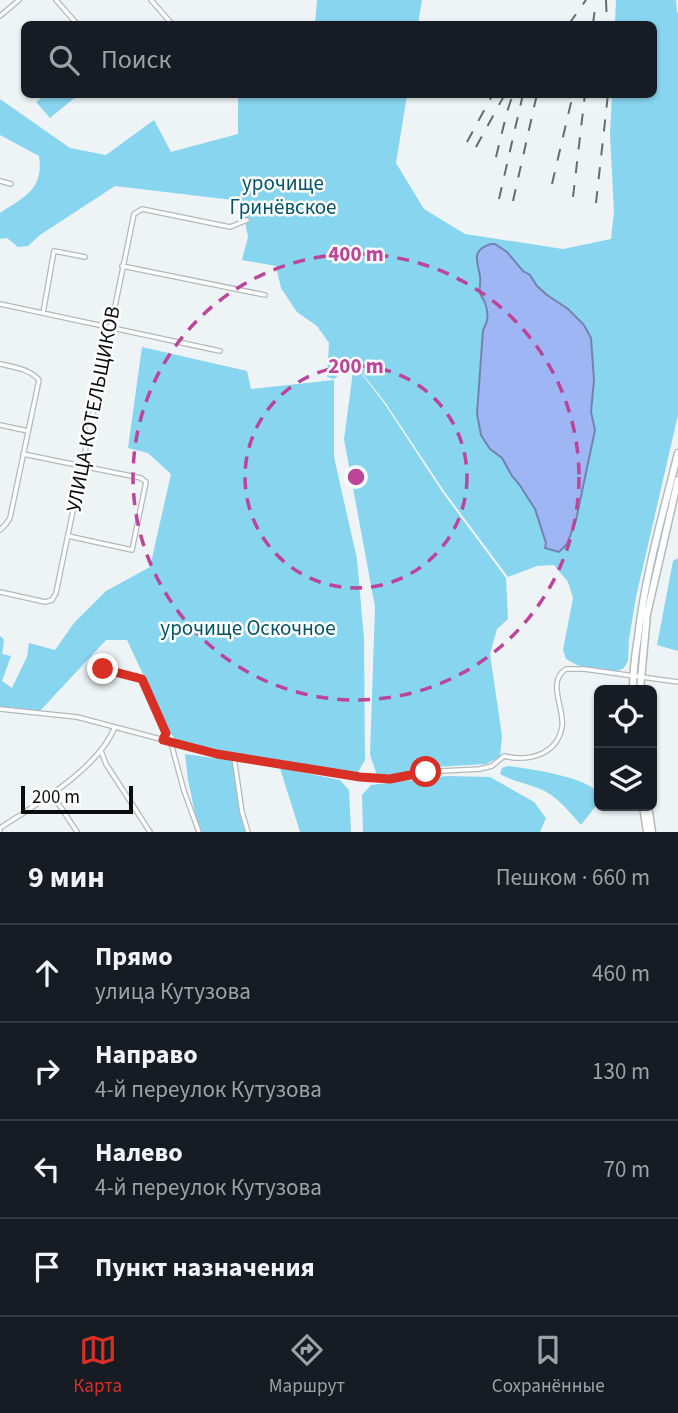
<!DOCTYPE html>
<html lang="ru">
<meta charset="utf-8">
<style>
:root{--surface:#171b24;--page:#20242c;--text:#f1f3f6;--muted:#9ea1a6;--line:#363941;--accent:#d93025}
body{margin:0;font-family:"Source Sans 3",sans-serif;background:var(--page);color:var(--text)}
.controls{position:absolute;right:21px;bottom:21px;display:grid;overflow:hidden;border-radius:10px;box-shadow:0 2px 5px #0004}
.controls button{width:63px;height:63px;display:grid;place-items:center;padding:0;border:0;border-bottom:2px solid var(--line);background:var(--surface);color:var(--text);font:35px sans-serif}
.scale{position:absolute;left:21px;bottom:18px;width:112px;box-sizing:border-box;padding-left:7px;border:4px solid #0b0c0d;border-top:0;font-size:19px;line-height:24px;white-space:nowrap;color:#0b0c0d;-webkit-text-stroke:5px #fff;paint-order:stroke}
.stop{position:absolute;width:21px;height:21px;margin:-16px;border:5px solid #d93025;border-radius:50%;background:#fff}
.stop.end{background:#d93025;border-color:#fff;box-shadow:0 2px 7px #0008}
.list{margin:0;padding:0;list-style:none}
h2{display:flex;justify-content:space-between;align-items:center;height:91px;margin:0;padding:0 28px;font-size:30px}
h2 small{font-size:23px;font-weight:400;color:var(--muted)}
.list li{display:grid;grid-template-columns:46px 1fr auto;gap:21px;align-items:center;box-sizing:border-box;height:98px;padding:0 28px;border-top:2px solid var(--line)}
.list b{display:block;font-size:26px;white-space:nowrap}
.list p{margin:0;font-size:23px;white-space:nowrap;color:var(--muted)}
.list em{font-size:23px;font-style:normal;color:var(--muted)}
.icon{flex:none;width:38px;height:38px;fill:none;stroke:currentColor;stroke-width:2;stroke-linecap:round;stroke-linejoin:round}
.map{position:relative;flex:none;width:678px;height:832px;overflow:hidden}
.search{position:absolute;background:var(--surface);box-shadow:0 2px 5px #0004;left:21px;right:21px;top:21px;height:77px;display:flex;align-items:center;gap:18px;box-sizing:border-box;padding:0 24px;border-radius:10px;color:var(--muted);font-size:26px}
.sheet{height:483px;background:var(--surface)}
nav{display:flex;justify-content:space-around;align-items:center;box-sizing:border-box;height:98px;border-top:2px solid var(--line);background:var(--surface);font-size:19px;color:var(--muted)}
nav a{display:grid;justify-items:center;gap:4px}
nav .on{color:var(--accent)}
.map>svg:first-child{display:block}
.green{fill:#88d5ef}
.water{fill:#9fb6f5;stroke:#7383af;stroke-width:2}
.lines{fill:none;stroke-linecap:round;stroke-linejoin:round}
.minor-casing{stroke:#b3b8ba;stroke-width:6}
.primary-casing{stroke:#b3b8ba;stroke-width:9}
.minor{stroke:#fff;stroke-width:3.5}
.primary{stroke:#fff;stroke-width:6}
.rail{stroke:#686b6c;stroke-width:2;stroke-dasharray:12 12;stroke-linecap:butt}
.route{stroke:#d93025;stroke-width:9}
.ring{fill:none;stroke:#bc4499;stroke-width:3.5;stroke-dasharray:12 9}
.labels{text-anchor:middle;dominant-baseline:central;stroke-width:5;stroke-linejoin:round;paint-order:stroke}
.park-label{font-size:21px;fill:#025366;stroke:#fff}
.street-label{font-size:21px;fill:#0b0c0d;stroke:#fff}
.centre{fill:#bc4499;stroke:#fff;stroke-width:3.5}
.ring-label{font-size:21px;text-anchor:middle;font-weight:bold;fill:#bc4499;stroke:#fff;stroke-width:5;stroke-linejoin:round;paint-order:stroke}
</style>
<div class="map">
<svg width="678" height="832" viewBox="0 0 678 832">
<rect width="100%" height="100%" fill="#eef3f5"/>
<!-- green -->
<path class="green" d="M 317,0 L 422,0 L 418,24 L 315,24 Z
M 616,0 L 676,0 L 677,12 L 678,13 L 678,415 L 636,597 L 629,639 L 628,661 L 624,668 L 616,672 L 605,672 L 577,665 L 566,659 L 563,650 L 573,598 L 568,582 L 554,565 L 537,566 L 508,577 L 444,491 L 385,402 L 354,363 L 334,379 L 327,377 L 329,343 L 317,326 L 297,312 L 281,288 L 276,266 L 242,260 L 248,237 L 241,201 L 115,186 L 40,235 L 28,246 L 18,247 L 7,238 L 0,239 L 0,213 C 24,197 44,190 39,156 L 0,135 L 0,99 L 70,148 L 106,155 L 154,120 L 171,152 L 238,134 L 238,94 L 407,95 L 396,163 L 424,209 L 465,234 L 563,249 L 611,239 L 614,212 L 610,134 L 612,95 L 654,94 L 654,24 L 615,24 Z
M 46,94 L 78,94 L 78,95 L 50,118 L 36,102 Z
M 142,347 L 247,371 L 251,389 L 334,380 L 334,457 L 357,559 L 364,639 L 365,760 L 357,774 L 179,744 L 171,734 L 127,640 L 106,640 L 38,713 L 0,709 L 0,636 L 3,638 L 4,642 L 2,654 L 11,656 L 2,681 L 12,688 L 27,657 L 29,643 L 55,650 L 74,623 L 106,591 L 150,567 L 171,474 L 148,453 L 128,448 Z
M 354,364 L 384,403 L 443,493 L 506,578 L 508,619 L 497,629 L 490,654 L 502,736 L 500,757 L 486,764 L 419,768 L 398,774 L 377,775 L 370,755 L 375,607 L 344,439 Z
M 678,558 L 678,651 L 657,645 L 673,561 Z
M 185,754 L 234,761 L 247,832 L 199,832 L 188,780 Z
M 507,766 C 526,768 586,777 597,792 C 600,796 599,797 599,802 L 581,825 C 569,811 555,794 538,788 C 525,783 512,781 500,774 L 502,768 Z
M 280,768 L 340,780 L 349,790 L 351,832 L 300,832 Z
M 447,776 L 490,777 L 534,802 L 546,818 L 540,832 L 363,832 L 362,795 L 371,785 Z"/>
<!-- water -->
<path class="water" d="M 491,244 L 495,244 L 507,252 L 523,271 L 530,275 L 537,286 L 547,295 L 568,309 L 584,325 L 591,338 L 594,380 L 591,412 L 595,430 L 576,520 L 567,544 L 559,552 L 545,548 L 546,543 L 535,509 L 519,484 L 512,476 L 502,458 L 490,449 L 481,435 L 477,414 L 483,330 C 488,322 489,313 485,303 C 484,299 481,297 480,293 C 479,288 481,282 480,276 C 477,260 471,250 491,244 Z"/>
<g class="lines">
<defs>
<path id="minor" d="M 56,0 L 77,24
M 151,0 L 172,24
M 0,16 L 19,0
M 135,94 L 136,95
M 0,181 L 11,184
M 122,266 L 265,295
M 0,304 L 220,351
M 43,313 L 54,251 L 85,257
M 0,364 C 13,367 30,369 39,380 L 10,518 L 6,524 L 0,530
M 0,425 L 28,431
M 23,454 L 141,478 L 146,482 L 132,550 L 68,536
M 0,592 L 45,602 L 52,600 L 56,593 L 134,214 L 142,209 L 230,227 L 247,220
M 103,669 L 142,679 L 166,733 L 163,740
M 0,709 L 77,717 L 217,754 L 360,777 L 390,779 L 422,772 L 480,769 L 492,766 L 504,756 C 528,762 557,755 562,727 C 565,708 546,682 566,669 L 584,669 L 678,682
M 171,743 L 184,791 L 199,832
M 101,751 L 106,764 L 150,832
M 234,757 L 242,812 L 248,832
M 52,794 L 77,832
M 0,828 C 37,804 98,769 115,727
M 0,831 L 0,832"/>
<path id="primary" d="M 633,690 C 633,672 635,655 638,637 C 645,575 663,514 678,453
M 640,690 L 647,614 L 678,480
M 643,806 L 647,832
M 648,806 L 652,832"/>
</defs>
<!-- minor casing -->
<use href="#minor" class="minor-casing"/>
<!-- primary casing -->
<use href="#primary" class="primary-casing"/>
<!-- minor -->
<use href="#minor" class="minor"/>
<!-- primary -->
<use href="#primary" class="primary"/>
<!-- rail -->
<path class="rail" d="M 606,0 L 607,24
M 569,24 L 586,0
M 593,24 L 596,0
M 467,142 L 493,94
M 476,147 L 505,94
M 496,157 L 507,112 L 513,94
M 552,184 L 573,94
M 573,197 L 585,94
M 499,199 L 523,94
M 513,201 L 537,94
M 596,203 L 608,94"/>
</g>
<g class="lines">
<!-- route -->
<path class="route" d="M 103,669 L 142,679 L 166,733 L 163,740 L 217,754 L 360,777 L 390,779 L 426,772"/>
</g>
<!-- distance rings -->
<g class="ring">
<circle cx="356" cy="477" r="111"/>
<circle cx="356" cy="477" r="223"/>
</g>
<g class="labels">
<!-- park labels -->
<g class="park-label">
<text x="283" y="183">урочище<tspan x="283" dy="24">Гринёвское</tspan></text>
<text x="248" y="628">урочище Оскочное</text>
</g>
<!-- street labels -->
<g class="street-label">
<text transform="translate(93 409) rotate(-79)">УЛИЦА КОТЕЛЬЩИКОВ</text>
</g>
</g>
<circle cx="356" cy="477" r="10" class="centre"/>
<g class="ring-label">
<text x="356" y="261">400 m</text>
<text x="356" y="373">200 m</text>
</g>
</svg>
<div class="controls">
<button><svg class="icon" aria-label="locate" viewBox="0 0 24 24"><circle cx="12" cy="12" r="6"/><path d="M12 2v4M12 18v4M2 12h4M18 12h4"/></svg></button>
<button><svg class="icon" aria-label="layers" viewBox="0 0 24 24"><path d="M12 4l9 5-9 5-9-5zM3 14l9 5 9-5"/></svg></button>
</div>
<div class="scale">200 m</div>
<div class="stop" style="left:426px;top:772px"></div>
<div class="stop end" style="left:103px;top:669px"></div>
<div class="search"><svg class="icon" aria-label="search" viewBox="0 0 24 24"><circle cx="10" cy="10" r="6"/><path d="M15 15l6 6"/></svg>Поиск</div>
</div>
<section class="sheet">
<h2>9 мин<small>Пешком · 660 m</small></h2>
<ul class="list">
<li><svg class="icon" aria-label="ahead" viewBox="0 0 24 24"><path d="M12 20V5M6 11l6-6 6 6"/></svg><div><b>Прямо</b><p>улица Кутузова</p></div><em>460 m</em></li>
<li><svg class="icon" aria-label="right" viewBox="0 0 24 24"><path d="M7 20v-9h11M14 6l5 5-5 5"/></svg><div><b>Направо</b><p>4-й переулок Кутузова</p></div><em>130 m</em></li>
<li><svg class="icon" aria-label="left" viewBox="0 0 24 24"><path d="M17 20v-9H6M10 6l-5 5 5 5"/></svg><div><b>Налево</b><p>4-й переулок Кутузова</p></div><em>70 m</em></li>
<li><svg class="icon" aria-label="arrive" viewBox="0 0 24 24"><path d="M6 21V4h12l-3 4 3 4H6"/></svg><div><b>Пункт назначения</b></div></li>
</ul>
</section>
<nav>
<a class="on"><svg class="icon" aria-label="map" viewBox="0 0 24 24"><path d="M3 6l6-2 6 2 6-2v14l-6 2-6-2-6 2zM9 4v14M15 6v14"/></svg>Карта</a>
<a><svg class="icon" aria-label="directions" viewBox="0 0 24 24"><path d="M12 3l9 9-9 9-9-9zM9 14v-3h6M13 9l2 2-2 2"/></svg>Маршрут</a>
<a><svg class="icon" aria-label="saved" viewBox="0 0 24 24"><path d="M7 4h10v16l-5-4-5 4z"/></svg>Сохранённые</a>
</nav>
